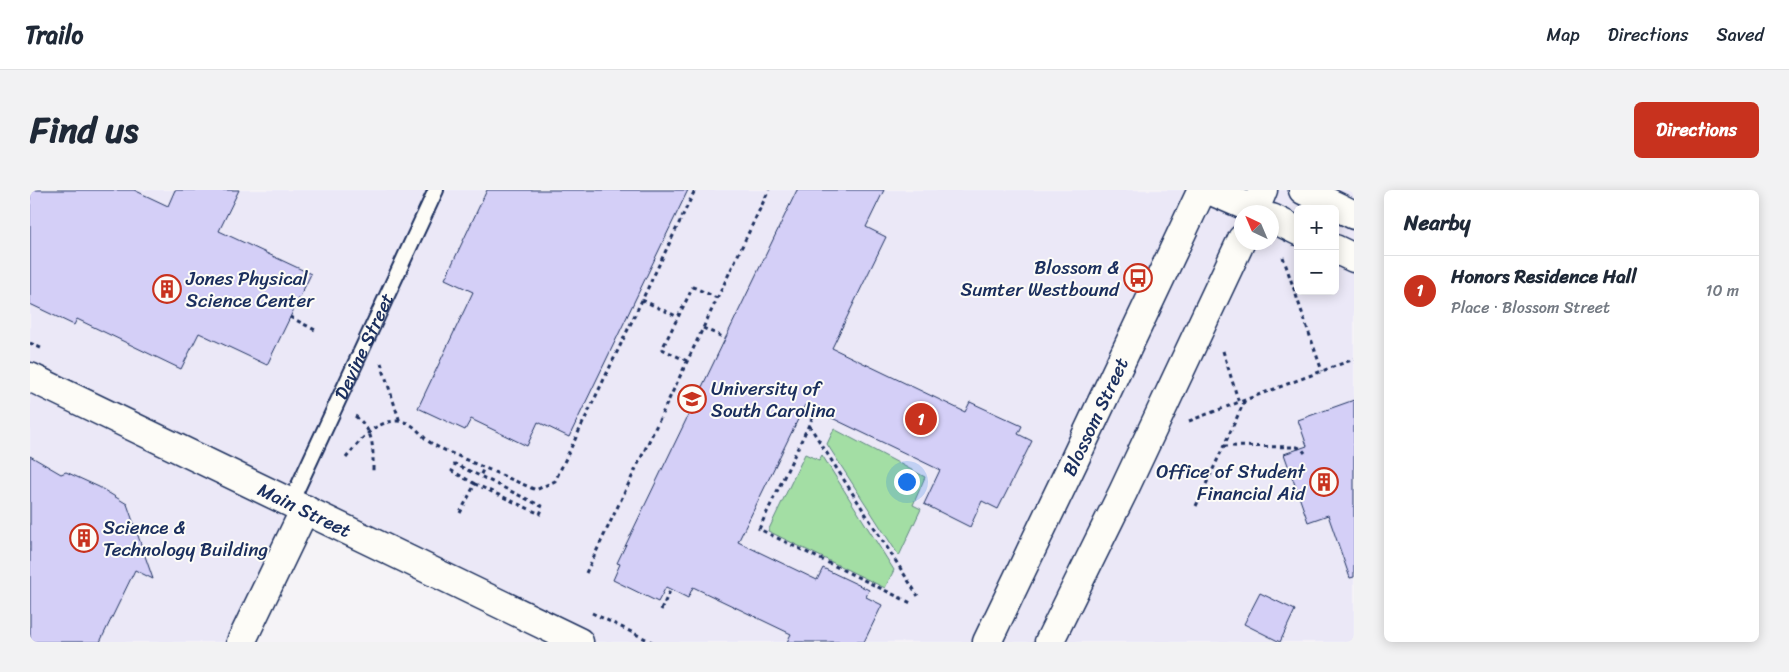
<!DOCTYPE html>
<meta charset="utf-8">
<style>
:root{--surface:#fff;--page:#f2f2f3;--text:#1f2937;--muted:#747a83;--line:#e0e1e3;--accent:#c8321e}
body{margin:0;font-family:Sriracha,sans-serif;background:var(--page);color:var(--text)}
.controls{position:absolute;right:15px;top:15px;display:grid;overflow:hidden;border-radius:8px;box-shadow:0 2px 12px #0003}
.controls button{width:45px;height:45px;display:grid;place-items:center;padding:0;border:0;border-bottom:1px solid var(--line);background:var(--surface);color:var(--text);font:25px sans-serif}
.compass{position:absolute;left:1204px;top:15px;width:45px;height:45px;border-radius:50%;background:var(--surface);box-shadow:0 2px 12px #0003;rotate:316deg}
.you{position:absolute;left:876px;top:291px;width:18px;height:18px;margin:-12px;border:4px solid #fff;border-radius:50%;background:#1a73e8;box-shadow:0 0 0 8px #1a73e833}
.badge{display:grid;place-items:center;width:32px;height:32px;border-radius:50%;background:var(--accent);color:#fff;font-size:16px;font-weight:700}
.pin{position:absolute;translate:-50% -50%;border:2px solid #fff;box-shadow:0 1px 5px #0006}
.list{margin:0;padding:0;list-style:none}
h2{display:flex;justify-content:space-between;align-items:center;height:65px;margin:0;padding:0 20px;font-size:21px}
h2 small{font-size:16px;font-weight:400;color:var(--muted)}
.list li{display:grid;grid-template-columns:32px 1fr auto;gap:15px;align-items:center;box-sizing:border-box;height:70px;padding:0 20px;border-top:1px solid var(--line)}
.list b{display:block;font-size:19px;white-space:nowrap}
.list p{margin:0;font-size:16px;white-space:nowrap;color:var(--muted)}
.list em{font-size:16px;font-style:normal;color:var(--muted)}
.map{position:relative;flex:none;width:1324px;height:452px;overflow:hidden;border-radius:8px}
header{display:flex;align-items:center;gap:30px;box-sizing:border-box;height:70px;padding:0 25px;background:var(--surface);border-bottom:1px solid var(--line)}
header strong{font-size:24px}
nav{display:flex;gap:28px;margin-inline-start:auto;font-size:18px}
.intro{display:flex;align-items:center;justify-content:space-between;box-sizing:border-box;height:120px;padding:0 30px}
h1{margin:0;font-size:35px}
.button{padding:12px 22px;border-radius:8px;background:var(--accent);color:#fff;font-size:18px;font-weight:700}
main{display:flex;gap:30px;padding:0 30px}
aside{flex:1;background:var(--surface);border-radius:8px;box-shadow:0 2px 12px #0003}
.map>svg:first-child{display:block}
.built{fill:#ebe8f7;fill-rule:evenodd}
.green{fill:#a3dea4;stroke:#5f8681}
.building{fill:#d4cff7;stroke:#1b2f5e}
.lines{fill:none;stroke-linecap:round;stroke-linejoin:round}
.service-casing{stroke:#1b2f5e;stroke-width:18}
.tertiary-casing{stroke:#1b2f5e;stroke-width:31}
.secondary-casing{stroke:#1b2f5e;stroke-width:31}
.path{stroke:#1b2f5e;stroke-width:3;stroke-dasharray:4 4;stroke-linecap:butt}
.service{stroke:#fdfcf7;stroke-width:14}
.tertiary{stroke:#fdfcf7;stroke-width:28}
.secondary{stroke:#fdfcf7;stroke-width:28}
.labels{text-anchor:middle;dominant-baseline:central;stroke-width:4;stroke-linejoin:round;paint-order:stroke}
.poi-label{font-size:19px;fill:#1b2f5e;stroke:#fdfcf7;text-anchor:start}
.street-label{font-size:19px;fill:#1b2f5e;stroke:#fdfcf7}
</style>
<header>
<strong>Trailo</strong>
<nav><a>Map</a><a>Directions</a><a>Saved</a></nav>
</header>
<div class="intro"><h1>Find us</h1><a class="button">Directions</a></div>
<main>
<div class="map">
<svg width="1324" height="452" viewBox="0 0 1324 452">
<rect width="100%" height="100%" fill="#f5f3f7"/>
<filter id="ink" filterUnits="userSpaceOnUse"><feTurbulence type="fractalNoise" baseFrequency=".02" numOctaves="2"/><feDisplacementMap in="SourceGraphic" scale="10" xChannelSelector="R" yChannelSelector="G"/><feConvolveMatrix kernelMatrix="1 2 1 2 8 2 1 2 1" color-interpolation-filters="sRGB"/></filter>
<g filter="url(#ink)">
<!-- built -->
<path class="built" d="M 0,0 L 1324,0 L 1324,452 L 555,452 L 274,316 L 207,452 L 0,452 ZM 1268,19 L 1305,19 L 1305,101 L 1268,101 ZM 1212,22 L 1242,22 L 1242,52 L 1212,52 Z"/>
<!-- green -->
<path class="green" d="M 804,239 L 895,287 L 883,315 L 891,319 L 869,366 L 797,254 Z
M 775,264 L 789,270 L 792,265 L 864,380 L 855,398 L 738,341 Z"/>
<!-- building -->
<path class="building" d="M 0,0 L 104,0 L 138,16 L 145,0 L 209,0 L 189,41 L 281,84 L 237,175 L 169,143 L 151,179 L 47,129 L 44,135 L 0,114 Z
M 457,0 L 658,0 L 539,247 L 508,232 L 497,256 L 441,229 L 435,240 L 388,218 L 443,102 L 415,89 Z
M 767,0 L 854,0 L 836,37 L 856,47 L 802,158 L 935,222 L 940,212 L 992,236 L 988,244 L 1002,251 L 968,319 L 952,311 L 940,337 L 894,314 L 910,280 L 775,215 L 708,352 L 787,390 L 793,378 L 839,400 L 836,407 L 852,415 L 834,452 L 757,452 L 761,444 L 663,397 L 658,408 L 636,397 L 628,412 L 583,390 L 590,374 L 587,373 Z
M 1324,210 L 1324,387 L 1320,388 L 1298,325 L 1278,332 L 1254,264 L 1277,256 L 1268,230 Z
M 0,266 L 31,284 L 36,282 L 69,297 L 97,314 L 123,389 L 105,380 L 70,452 L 0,452 Z
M 1230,403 L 1265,420 L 1250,452 L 1214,434 Z"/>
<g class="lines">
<defs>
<g id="service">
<path id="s1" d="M 261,312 L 406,0"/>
</g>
<g id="tertiary">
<path d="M 1179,0 L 1230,22"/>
<path d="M 1273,0 L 1324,25"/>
<path d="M 1242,28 L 1268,41"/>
<path d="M 1305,59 L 1324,68"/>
<path id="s2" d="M 0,187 L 549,452"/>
<path d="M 211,452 L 275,319"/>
</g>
<g id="secondary">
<path d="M 1224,22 L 1233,0"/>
<path id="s3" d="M 957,452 L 1043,273 L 1172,0"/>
<path d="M 1019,452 L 1093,302 L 1212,49"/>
</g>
</defs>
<!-- service casing -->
<use href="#service" class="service-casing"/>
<!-- tertiary casing -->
<use href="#tertiary" class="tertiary-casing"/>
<!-- secondary casing -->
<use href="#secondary" class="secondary-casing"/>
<!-- path -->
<path class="path" d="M 1253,67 L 1292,181
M 612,110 L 648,127
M 260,127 L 287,141
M 673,138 L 695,148
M 0,153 L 13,159
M 1193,161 L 1209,213
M 657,171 L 632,159 L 663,97 L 687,108
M 351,173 L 370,232
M 786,220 L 729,339 L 883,414
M 325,226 C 345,241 343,259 343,282
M 1159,231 L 1324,169
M 779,235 L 888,406
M 1194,256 L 1267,257 L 1272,259 L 1275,263
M 316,268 C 328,253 344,231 367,231 C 386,232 388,244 401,253 C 410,259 422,263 432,268 C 457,279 481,289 506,300 L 525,291 L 665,0
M 445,294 L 422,281 L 425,274 L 450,286
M 1166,316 L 1215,210
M 430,323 L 445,294 L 510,324 L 513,317 L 450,286 L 454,278
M 556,383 L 739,0
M 631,420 L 641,399
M 562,423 L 622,452"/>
<!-- service -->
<use href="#service" class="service"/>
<!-- tertiary -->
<use href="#tertiary" class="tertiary"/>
<!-- secondary -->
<use href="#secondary" class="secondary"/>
</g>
</g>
<!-- icons -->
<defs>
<symbol id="bus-ring" viewBox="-11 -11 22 22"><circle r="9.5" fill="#fdfcf7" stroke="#c8321e" stroke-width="1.5"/><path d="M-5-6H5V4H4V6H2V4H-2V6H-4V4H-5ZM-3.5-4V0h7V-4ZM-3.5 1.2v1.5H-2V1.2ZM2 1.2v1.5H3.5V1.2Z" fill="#c8321e"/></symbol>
<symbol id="building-ring" viewBox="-11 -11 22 22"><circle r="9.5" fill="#fdfcf7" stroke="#c8321e" stroke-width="1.5"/><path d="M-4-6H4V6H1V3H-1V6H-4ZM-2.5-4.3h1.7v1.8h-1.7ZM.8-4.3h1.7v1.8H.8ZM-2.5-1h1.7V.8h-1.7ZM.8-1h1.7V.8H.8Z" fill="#c8321e"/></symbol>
<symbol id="university-ring" viewBox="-11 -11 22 22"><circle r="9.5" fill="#fdfcf7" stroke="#c8321e" stroke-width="1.5"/><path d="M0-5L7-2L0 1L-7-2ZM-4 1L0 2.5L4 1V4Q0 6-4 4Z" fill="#c8321e"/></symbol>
</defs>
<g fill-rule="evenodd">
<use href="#bus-ring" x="1092" y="72" width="32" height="32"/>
<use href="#building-ring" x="121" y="83" width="32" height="32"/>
<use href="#university-ring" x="646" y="193" width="32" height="32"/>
<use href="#building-ring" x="1278" y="276" width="32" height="32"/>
<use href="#building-ring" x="38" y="332" width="32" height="32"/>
</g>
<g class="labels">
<!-- poi labels -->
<g class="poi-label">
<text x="1089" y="77" text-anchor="end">Blossom &amp;<tspan x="1089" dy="22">Sumter Westbound</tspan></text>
<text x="156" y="88">Jones Physical<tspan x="156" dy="22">Science Center</tspan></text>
<text x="681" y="198">University of<tspan x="681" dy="22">South Carolina</tspan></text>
<text x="1275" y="281" text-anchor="end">Office of Student<tspan x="1275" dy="22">Financial Aid</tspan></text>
<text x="73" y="337">Science &amp;<tspan x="73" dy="22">Technology Building</tspan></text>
</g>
<!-- street labels -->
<g class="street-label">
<text stroke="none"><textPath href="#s1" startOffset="172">Devine Street</textPath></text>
<text stroke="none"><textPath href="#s3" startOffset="250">Blossom Street</textPath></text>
<text stroke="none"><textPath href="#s2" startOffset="305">Main Street</textPath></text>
</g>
</g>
</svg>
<div class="controls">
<button>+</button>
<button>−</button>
</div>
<svg class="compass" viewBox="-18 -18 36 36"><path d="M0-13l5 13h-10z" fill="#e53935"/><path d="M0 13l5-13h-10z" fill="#747a83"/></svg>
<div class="you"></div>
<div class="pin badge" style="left:891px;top:229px">1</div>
</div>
<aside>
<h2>Nearby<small></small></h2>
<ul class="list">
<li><span class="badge">1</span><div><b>Honors Residence Hall</b><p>Place · Blossom Street</p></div><em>10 m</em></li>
</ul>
</aside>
</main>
